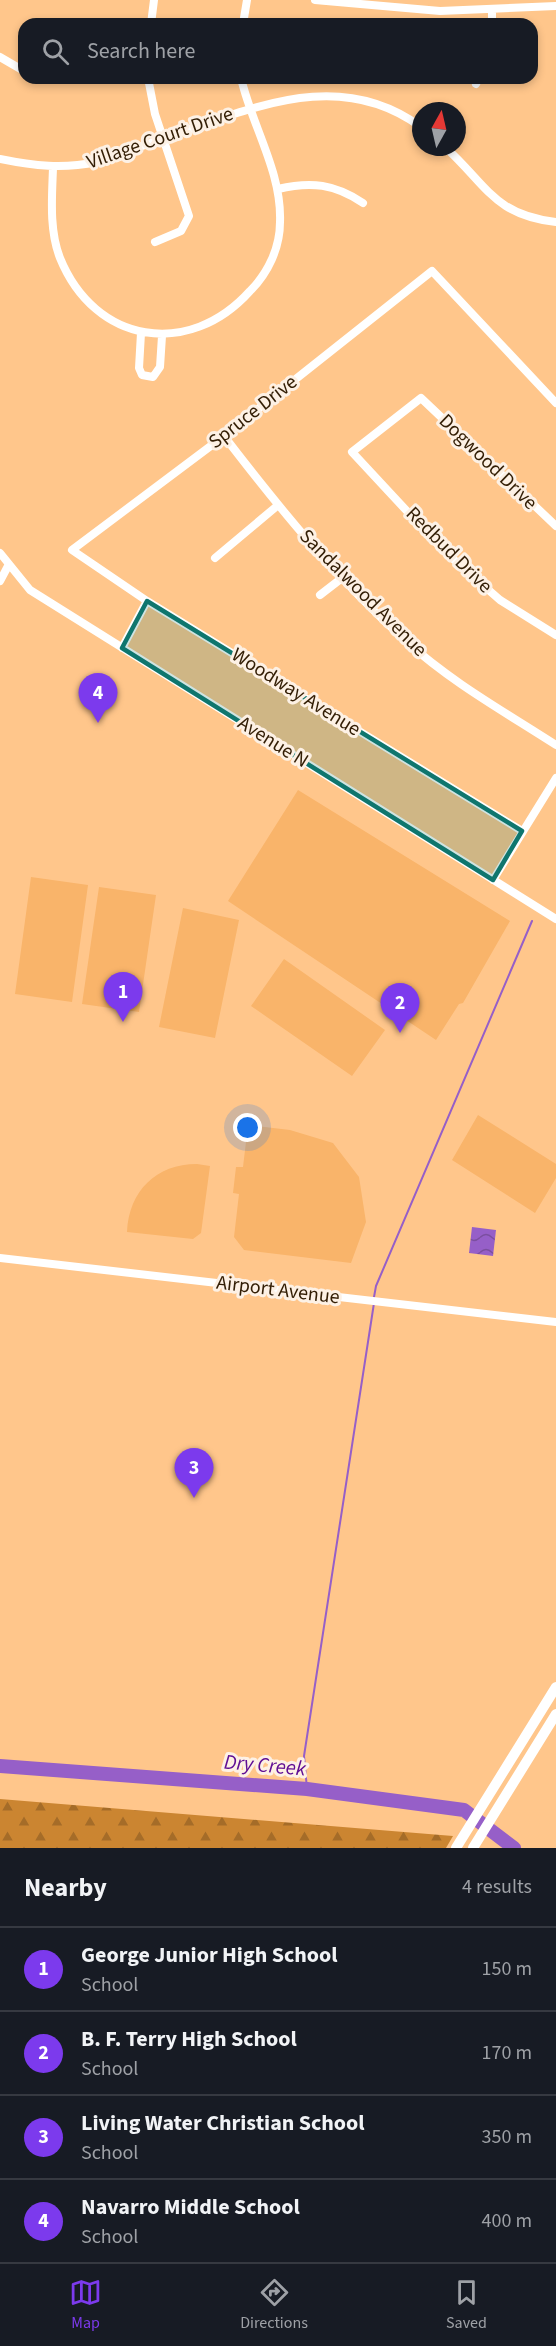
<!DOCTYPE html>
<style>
:root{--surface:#171b24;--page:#242831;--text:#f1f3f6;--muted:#9ea1a6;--line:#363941;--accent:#7c3aed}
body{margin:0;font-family:"Source Sans 3",sans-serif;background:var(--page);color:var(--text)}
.compass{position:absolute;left:412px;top:102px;width:54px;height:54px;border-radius:50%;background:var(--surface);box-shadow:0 3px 9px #0003;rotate:8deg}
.you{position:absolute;left:248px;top:1128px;width:21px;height:21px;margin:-15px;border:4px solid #fff;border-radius:50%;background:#1a73e8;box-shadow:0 0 0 9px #1a73e833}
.badge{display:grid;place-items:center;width:39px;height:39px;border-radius:50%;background:var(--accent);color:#fff;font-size:20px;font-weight:700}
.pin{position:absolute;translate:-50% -50px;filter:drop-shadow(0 2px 3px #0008)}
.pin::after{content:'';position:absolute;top:32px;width:21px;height:18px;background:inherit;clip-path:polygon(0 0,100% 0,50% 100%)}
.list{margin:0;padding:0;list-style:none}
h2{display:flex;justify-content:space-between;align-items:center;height:78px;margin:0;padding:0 24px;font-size:26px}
h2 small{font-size:20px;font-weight:400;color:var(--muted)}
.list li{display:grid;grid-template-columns:39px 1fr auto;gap:18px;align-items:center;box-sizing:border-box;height:84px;padding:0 24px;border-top:2px solid var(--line)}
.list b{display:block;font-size:22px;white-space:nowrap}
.list p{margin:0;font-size:20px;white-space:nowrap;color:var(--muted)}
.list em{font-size:20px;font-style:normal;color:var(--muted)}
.icon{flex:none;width:33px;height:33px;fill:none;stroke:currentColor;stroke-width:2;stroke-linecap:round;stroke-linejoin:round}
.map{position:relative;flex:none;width:556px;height:1848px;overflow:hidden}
.search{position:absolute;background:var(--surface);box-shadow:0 3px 9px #0003;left:18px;right:18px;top:18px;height:66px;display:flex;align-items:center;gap:15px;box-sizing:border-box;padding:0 21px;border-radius:18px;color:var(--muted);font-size:22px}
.sheet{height:414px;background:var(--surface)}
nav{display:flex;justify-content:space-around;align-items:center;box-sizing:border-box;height:84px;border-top:2px solid var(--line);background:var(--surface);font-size:16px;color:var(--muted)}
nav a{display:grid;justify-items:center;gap:3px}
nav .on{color:var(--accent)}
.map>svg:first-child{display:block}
.forest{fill:url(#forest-firs)}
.park{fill:#f9b46a}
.water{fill:url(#water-waves)}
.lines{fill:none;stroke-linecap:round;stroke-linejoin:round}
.stream{stroke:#965fc8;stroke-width:2}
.river{stroke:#965fc8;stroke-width:14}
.minor{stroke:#fff;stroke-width:8}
.major{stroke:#fff;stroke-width:10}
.marked{fill:#0f766e;fill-opacity:0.2;stroke:#0f766e;stroke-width:4.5;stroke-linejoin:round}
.labels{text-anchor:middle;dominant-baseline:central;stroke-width:6;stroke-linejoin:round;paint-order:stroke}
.street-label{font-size:20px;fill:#331e05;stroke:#fdf1e5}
.water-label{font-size:21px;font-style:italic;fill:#610f94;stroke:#fdf1e5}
</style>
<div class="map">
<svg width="556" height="1848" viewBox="0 0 556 1848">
<defs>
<pattern id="forest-firs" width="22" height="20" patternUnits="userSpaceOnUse" patternTransform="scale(1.5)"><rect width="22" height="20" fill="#cb8531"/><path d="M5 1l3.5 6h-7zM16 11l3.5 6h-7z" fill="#a56c28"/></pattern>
<pattern id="water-waves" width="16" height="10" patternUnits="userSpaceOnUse" patternTransform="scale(1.5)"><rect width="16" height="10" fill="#965fc8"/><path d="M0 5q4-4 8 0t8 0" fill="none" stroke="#7b4ea0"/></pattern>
</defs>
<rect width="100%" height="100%" fill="#ffc68b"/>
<!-- forest -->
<path class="forest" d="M 0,1799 L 453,1836 L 446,1848 L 0,1848 Z"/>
<!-- park -->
<path class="park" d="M 298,790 L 510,921 L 463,1003 L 459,1004 L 436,1040 L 228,901 Z
M 31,877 L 88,885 L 72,1002 L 15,994 Z
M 99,887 L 156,895 L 139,1012 L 82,1004 Z
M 183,908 L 239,920 L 215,1038 L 159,1027 Z
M 284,959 L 385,1030 L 352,1076 L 251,1006 Z
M 478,1115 L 556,1164 L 556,1178 L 535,1213 L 452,1160 Z
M 248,1125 L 290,1130 L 333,1143 L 359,1177 L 366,1222 L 351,1263 L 244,1250 L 234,1237 L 239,1194 L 233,1193 L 236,1167 L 243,1167 Z
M 197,1164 L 210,1166 L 201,1233 L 193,1239 L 127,1232 C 129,1191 156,1164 197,1164 Z"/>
<!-- water -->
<path class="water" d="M 472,1227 L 496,1230 L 493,1256 L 469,1253 Z"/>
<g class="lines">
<!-- stream -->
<path class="stream" d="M 374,1297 L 376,1286 L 532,921
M 307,1789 L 304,1756 L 374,1303"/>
<!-- river -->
<path class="river" d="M 0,1766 L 307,1789 L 464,1810 L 514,1848"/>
<!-- minor -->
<path class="minor" d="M 315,0 L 440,11 L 556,6
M 151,24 L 154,0
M 243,24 L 247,0
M 492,24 L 492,9
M 0,57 L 24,71
M 148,78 L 155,114 L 189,216 L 181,231 L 155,242
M 476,84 L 479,78
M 445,147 C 487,185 494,215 556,222
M 0,159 C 34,166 63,169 97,162 C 132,150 166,137 201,125 C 276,99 350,75 421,127
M 53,168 C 52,197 49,230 60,258 C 95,344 189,359 250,291 C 268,273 280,248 280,222 C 282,172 252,126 241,78
M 278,189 C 311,181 335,184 363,203
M 141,333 L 139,368 L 142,375 L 153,377 L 160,367 L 162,336
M 224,436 C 280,509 337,579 406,641 C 451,682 505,712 556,745
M 556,526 L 421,398 L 352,452 L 444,551 L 500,600 L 556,635
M 0,553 L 30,590 L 556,919
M 215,558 L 277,506
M 0,581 L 8,566
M 320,595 L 342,578
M 122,648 L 147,601
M 522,831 L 147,601 L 72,550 L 224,436 L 432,271 L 556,403
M 493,880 L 556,778
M 0,1258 L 556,1322"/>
<!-- major -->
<path class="major" d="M 456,1848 L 556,1687
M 473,1848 L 556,1714"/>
</g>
<!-- marked area -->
<path class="marked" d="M 147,601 L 522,831 L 493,880 L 122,648 Z"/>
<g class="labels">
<!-- street labels -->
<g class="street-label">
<text transform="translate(160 138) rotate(-19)">Village Court Drive</text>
<text transform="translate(253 412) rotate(-38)">Spruce Drive</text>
<text transform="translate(488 462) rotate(44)">Dogwood Drive</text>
<text transform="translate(449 550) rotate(45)">Redbud Drive</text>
<text transform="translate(363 593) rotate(45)">Sandalwood Avenue</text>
<text transform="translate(296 692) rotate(32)">Woodway Avenue</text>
<text transform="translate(273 742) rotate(32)">Avenue N</text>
<text transform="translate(278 1290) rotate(7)">Airport Avenue</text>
</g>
<!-- water labels -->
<g class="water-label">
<text transform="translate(265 1765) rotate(5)">Dry Creek</text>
</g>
</g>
</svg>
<svg class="compass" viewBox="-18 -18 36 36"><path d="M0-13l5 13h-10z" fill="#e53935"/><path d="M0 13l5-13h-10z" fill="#9ea1a6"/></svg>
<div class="you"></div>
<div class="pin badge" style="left:123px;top:1022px">1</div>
<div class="pin badge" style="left:400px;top:1033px">2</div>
<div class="pin badge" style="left:194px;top:1498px">3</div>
<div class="pin badge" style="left:98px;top:723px">4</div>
<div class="search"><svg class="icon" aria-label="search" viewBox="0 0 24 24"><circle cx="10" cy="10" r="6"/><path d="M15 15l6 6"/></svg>Search here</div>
</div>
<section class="sheet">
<h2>Nearby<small>4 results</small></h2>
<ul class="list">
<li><span class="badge">1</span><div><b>George Junior High School</b><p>School</p></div><em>150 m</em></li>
<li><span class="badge">2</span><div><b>B. F. Terry High School</b><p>School</p></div><em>170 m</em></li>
<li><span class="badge">3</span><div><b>Living Water Christian School</b><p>School</p></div><em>350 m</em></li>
<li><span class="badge">4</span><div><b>Navarro Middle School</b><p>School</p></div><em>400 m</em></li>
</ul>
</section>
<nav>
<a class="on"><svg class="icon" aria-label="map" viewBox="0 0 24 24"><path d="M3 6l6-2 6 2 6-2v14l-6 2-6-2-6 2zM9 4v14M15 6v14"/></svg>Map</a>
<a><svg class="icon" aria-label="directions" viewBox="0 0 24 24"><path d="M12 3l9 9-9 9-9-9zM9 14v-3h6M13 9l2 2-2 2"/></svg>Directions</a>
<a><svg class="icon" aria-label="saved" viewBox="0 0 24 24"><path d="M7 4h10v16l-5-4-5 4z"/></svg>Saved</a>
</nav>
